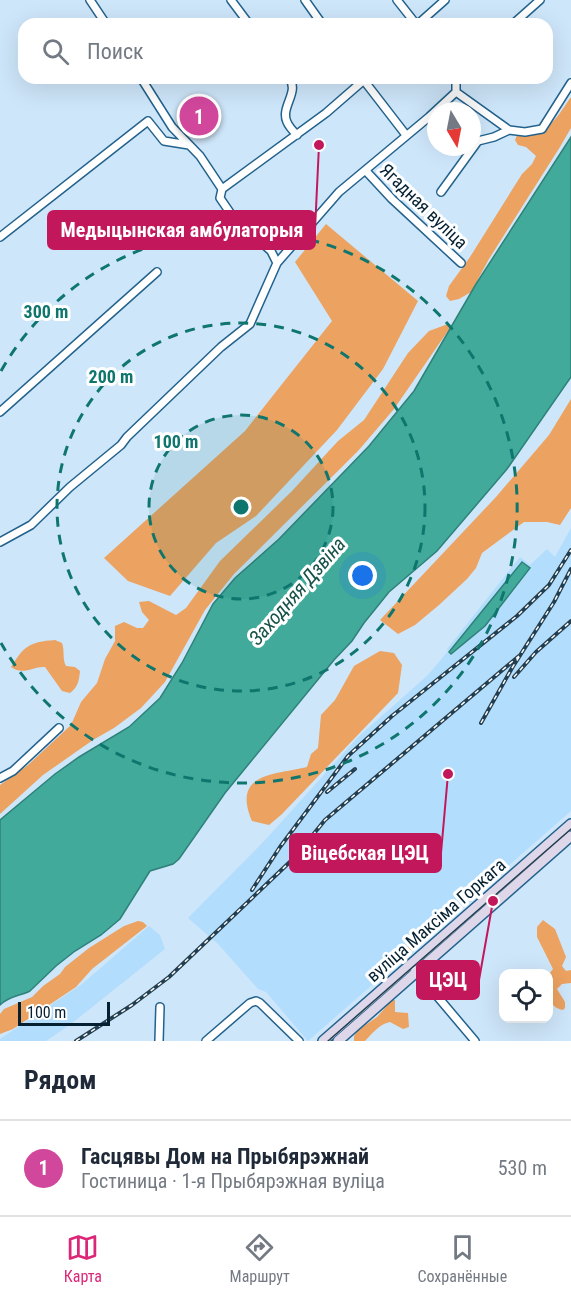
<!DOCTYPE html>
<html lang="ru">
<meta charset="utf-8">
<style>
:root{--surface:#fff;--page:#f2f2f3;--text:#1f2937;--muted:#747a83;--line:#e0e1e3;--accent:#db2777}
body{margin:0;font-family:"Roboto Condensed",sans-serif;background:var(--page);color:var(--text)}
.controls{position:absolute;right:18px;bottom:18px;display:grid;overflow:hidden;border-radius:12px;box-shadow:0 6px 24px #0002}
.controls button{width:54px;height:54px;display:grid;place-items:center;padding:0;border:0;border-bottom:2px solid var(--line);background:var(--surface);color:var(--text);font:30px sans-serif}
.compass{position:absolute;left:427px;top:102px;width:54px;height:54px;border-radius:50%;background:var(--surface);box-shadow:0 6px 24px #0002;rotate:170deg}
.scale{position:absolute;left:18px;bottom:15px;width:92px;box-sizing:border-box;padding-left:6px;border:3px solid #052031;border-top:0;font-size:16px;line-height:21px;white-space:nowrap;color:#052031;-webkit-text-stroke:4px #fff;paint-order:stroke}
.you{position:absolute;left:363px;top:576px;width:21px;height:21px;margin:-15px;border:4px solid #fff;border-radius:50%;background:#1a73e8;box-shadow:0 0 0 9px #1a73e833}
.badge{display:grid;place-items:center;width:39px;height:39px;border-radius:50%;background:var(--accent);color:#fff;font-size:20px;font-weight:700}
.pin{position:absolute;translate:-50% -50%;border:3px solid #fff;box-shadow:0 2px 6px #0006}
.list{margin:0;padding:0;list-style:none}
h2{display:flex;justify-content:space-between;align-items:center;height:78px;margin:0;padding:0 24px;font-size:26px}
h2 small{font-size:20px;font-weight:400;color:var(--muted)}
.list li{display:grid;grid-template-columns:39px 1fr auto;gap:18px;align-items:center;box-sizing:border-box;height:96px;padding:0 24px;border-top:2px solid var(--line)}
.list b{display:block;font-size:22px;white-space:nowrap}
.list p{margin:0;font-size:20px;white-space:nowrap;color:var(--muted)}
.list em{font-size:20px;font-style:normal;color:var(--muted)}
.icon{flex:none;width:33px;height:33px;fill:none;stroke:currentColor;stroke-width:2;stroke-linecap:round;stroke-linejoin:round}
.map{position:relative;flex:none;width:571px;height:1041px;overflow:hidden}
.search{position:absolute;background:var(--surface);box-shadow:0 6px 24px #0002;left:18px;right:18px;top:18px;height:66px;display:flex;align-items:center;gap:15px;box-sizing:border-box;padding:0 21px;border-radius:18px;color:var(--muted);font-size:22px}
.sheet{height:174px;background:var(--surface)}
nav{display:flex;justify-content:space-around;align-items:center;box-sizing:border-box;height:84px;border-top:2px solid var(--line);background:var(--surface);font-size:16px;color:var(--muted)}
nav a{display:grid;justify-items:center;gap:3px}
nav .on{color:var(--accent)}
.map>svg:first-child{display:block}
.built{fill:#b3ddfc}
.green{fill:#eca260}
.water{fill:#41aa9a;stroke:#2f817a;stroke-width:1.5}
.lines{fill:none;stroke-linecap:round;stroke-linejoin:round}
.minor-casing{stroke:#22628c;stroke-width:10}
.secondary-casing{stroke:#22628c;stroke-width:12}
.minor{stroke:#fff;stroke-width:7}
.secondary{stroke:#ded7ea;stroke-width:9}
.tram{stroke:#233e4f;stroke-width:1.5}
.rail-casing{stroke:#233e4f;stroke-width:4}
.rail{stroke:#fff;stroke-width:1.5;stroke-dasharray:4.5;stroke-linecap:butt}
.ring{fill:none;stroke:#0f766e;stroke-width:3;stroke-dasharray:10 8}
.labels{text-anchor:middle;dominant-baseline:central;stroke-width:6;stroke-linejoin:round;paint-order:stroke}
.street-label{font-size:18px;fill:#052031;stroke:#fff}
.water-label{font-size:20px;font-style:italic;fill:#175249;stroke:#fff}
.centre{fill:#0f766e;stroke:#fff;stroke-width:3}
.ring-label{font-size:18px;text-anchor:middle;font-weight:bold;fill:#0f766e;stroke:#fff;stroke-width:6;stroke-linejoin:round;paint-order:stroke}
.leader{fill:none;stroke:#c2185b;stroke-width:2}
.callout-dot{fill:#c2185b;stroke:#fff;stroke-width:2}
.callout{fill:#c2185b;stroke:#c2185b;stroke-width:2}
.callout-label{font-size:20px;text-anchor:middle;font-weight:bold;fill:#fff}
</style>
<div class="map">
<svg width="571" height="1041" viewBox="0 0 571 1041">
<rect width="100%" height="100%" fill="#cee6fa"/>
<!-- built -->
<path class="built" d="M 571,528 L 571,811 L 308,1041 L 266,992 L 258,989 L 218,944 L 188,918 L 266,839 L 358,737 L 428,675 L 448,651 L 447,649 L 520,557 L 530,565 L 547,549 L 555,557 Z
M 149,926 L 160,935 L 165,949 L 71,1024 L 46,1041 L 0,1041 L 0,1039 L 82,984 Z"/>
<!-- green -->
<path class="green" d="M 571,97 L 571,128 L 560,147 L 489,259 L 471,292 L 459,299 L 450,301 L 446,296 L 449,286 L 470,257 L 522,174 L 532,164 L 536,156 L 526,147 L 518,145 L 515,140 L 517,135 C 552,130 552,124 571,97 Z
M 326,224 L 418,301 L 383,369 L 337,430 L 256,516 L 216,543 L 170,596 L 128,581 L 104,558 L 245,431 L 332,321 L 295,262 Z
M 448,324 L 450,328 L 394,409 L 358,451 L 234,574 L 205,610 L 165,682 L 141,708 L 114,728 L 93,740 L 43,775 L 0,814 L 0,785 L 28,765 L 71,725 L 81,702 L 97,683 L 105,659 L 115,641 L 115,626 L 124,622 L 137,628 L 143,628 L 149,620 L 142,612 L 139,602 L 149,601 L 176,615 L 186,608 L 220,561 L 292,491 L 338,441 L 364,420 L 408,353 L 429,331 Z
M 571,399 L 571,508 L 560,525 L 547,522 L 524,522 L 482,553 L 476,568 L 467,579 L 439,605 L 415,625 L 398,634 L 380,620 L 496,497 L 549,435 Z
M 55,640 L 62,643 C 65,651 62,659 66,666 L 75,667 L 80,671 C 79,681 78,687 70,693 L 62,691 L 45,667 C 33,666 23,676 11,667 C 24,646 29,642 55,640 Z
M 380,651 L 394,653 L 402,665 L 398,693 L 281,815 L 269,825 L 252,821 C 231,772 276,775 307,767 L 311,754 L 318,748 L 321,715 L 335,700 L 354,666 Z
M 454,908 L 456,910 L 454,912 L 386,973 L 381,973 L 380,970 Z
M 543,920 L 555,929 L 566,957 L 562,966 L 566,971 L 571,970 L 571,983 L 562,984 L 557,989 L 565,1002 L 565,1008 L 563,1010 C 545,1006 548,989 549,974 L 553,969 L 537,937 L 537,927 Z
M 138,921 L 143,922 L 147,926 L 92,969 L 76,987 L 13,1029 L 0,1034 L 0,1014 L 4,1009 L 32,997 L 43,986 L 60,974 L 65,967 L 89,948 L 124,926 Z
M 392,1000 L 395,1000 L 395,1012 L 408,1013 L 409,1027 L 403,1029 L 390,1022 C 378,1025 373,1033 365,1041 L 354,1041 L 354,1036 L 358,1030 L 377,1017 Z"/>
<!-- water -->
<path class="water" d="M 571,137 L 571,377 L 507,469 L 437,551 L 389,592 L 364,623 L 352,641 L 334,660 L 225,793 L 179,859 L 173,864 L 150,871 L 120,919 L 101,935 L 75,951 L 56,966 L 30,991 C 20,996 9,996 0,1005 L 0,820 L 55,774 L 79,757 L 129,727 L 160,698 L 182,663 L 213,604 L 235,578 L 279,539 L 369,446 L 414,391 L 476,284 Z
M 522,562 L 530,568 L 485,626 L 451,654 L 449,652 Z"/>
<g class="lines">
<defs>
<path id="minor" d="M 90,0 L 106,24
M 231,0 L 249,24
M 305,0 L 322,24
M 397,0 L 416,24
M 418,24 L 445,0
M 513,24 L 540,0
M 141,78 L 172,127 L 200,156 L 222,189 L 220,198 L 233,217 L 271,251 L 277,263
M 289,78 C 300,92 280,107 287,122 C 289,127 293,131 297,135
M 362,78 L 406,135
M 456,92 L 509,130
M 366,171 L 392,199 L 461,263
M 222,189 L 326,113 L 364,80
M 441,192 L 478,141 L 494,137 L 509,130 L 525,132 L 542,129 L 571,83
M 0,237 L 148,121 L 164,141 L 189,145
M 0,412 L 157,272
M 0,542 L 31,525 L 70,487 L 121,445 L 127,437 L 221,347 L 250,324 L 277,263 L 339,192 L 429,117 L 456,92 L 456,78
M 0,778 L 13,771 L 59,728
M 415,970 L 475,1041
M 159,1041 L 160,1007
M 206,1041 L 250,1003 L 256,1001 L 260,1003 L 299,1041"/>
<path id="secondary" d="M 323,1041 L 571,824
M 338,1041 L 571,836"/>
</defs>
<!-- minor casing -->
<use href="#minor" class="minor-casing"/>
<!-- secondary casing -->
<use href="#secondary" class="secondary-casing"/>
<!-- minor -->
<use href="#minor" class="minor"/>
<!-- secondary -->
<use href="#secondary" class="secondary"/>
<!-- tram -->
<path class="tram" d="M 328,1041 L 571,829"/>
<defs>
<path id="rail" d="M 514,677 L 536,652 L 571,621
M 481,723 L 512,668 L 554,602 L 571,569
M 327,792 L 355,769
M 252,890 L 280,847 L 348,756 L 392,716 L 517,616 L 549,585 L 571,550
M 76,1041 L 132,1005 L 169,977 L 294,858 L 325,820 L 519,656"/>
</defs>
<!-- rail casing -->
<use href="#rail" class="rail-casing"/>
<!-- rail -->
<use href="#rail" class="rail"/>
</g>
<!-- distance rings -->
<circle cx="241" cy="507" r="92" fill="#0f766e" fill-opacity=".12"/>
<g class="ring">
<circle cx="241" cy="507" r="92"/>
<circle cx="241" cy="507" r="184"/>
<path d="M1 371A276 276 0 1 1 1 643"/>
</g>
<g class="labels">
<!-- street labels -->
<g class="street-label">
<text transform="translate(424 206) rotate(44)">Ягадная вуліца</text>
<text transform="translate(436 920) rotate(-41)">вуліца Максіма Горкага</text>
</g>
<!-- water labels -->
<g class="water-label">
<text transform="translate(297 591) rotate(-49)">Заходняя Дзвіна</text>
</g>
</g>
<circle cx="241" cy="507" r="9" class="centre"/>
<g class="ring-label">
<text x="46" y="318">300 m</text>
<text x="111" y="383">200 m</text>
<text x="176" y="448">100 m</text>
</g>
<!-- callouts -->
<path class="leader" d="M319 145L315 230M448 774L441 853M493 901L479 980"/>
<g class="callout-dot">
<circle cx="319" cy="145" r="6"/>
<circle cx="448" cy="774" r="6"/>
<circle cx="493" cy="901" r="6"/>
</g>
<g class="callout">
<rect x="48" y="211" width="267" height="38" rx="6"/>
<rect x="290" y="834" width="151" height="38" rx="6"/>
<rect x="417" y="961" width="62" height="38" rx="6"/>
</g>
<g class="callout-label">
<text x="182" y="237">Медыцынская амбулаторыя</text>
<text x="365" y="860">Віцебская ЦЭЦ</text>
<text x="448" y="987">ЦЭЦ</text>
</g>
</svg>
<div class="controls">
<button><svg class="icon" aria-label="locate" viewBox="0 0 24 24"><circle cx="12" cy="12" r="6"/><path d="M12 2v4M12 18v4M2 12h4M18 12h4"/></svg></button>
</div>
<svg class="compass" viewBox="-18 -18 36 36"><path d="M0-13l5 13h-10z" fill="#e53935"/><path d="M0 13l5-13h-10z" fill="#747a83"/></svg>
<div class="scale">100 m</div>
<div class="you"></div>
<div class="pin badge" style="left:199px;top:116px;background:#d1479c">1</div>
<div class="search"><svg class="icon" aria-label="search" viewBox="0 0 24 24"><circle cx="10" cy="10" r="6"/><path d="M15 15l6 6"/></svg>Поиск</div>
</div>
<section class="sheet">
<h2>Рядом<small></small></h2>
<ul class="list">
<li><span class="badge" style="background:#d1479c">1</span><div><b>Гасцявы Дом на Прыбярэжнай</b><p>Гостиница · 1-я Прыбярэжная вуліца</p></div><em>530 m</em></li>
</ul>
</section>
<nav>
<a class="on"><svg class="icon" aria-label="map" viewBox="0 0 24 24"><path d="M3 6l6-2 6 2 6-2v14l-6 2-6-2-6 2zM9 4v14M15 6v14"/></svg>Карта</a>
<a><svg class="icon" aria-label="directions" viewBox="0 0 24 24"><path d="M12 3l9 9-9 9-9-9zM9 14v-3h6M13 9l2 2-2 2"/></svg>Маршрут</a>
<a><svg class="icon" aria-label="saved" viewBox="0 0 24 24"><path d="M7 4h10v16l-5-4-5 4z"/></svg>Сохранённые</a>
</nav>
